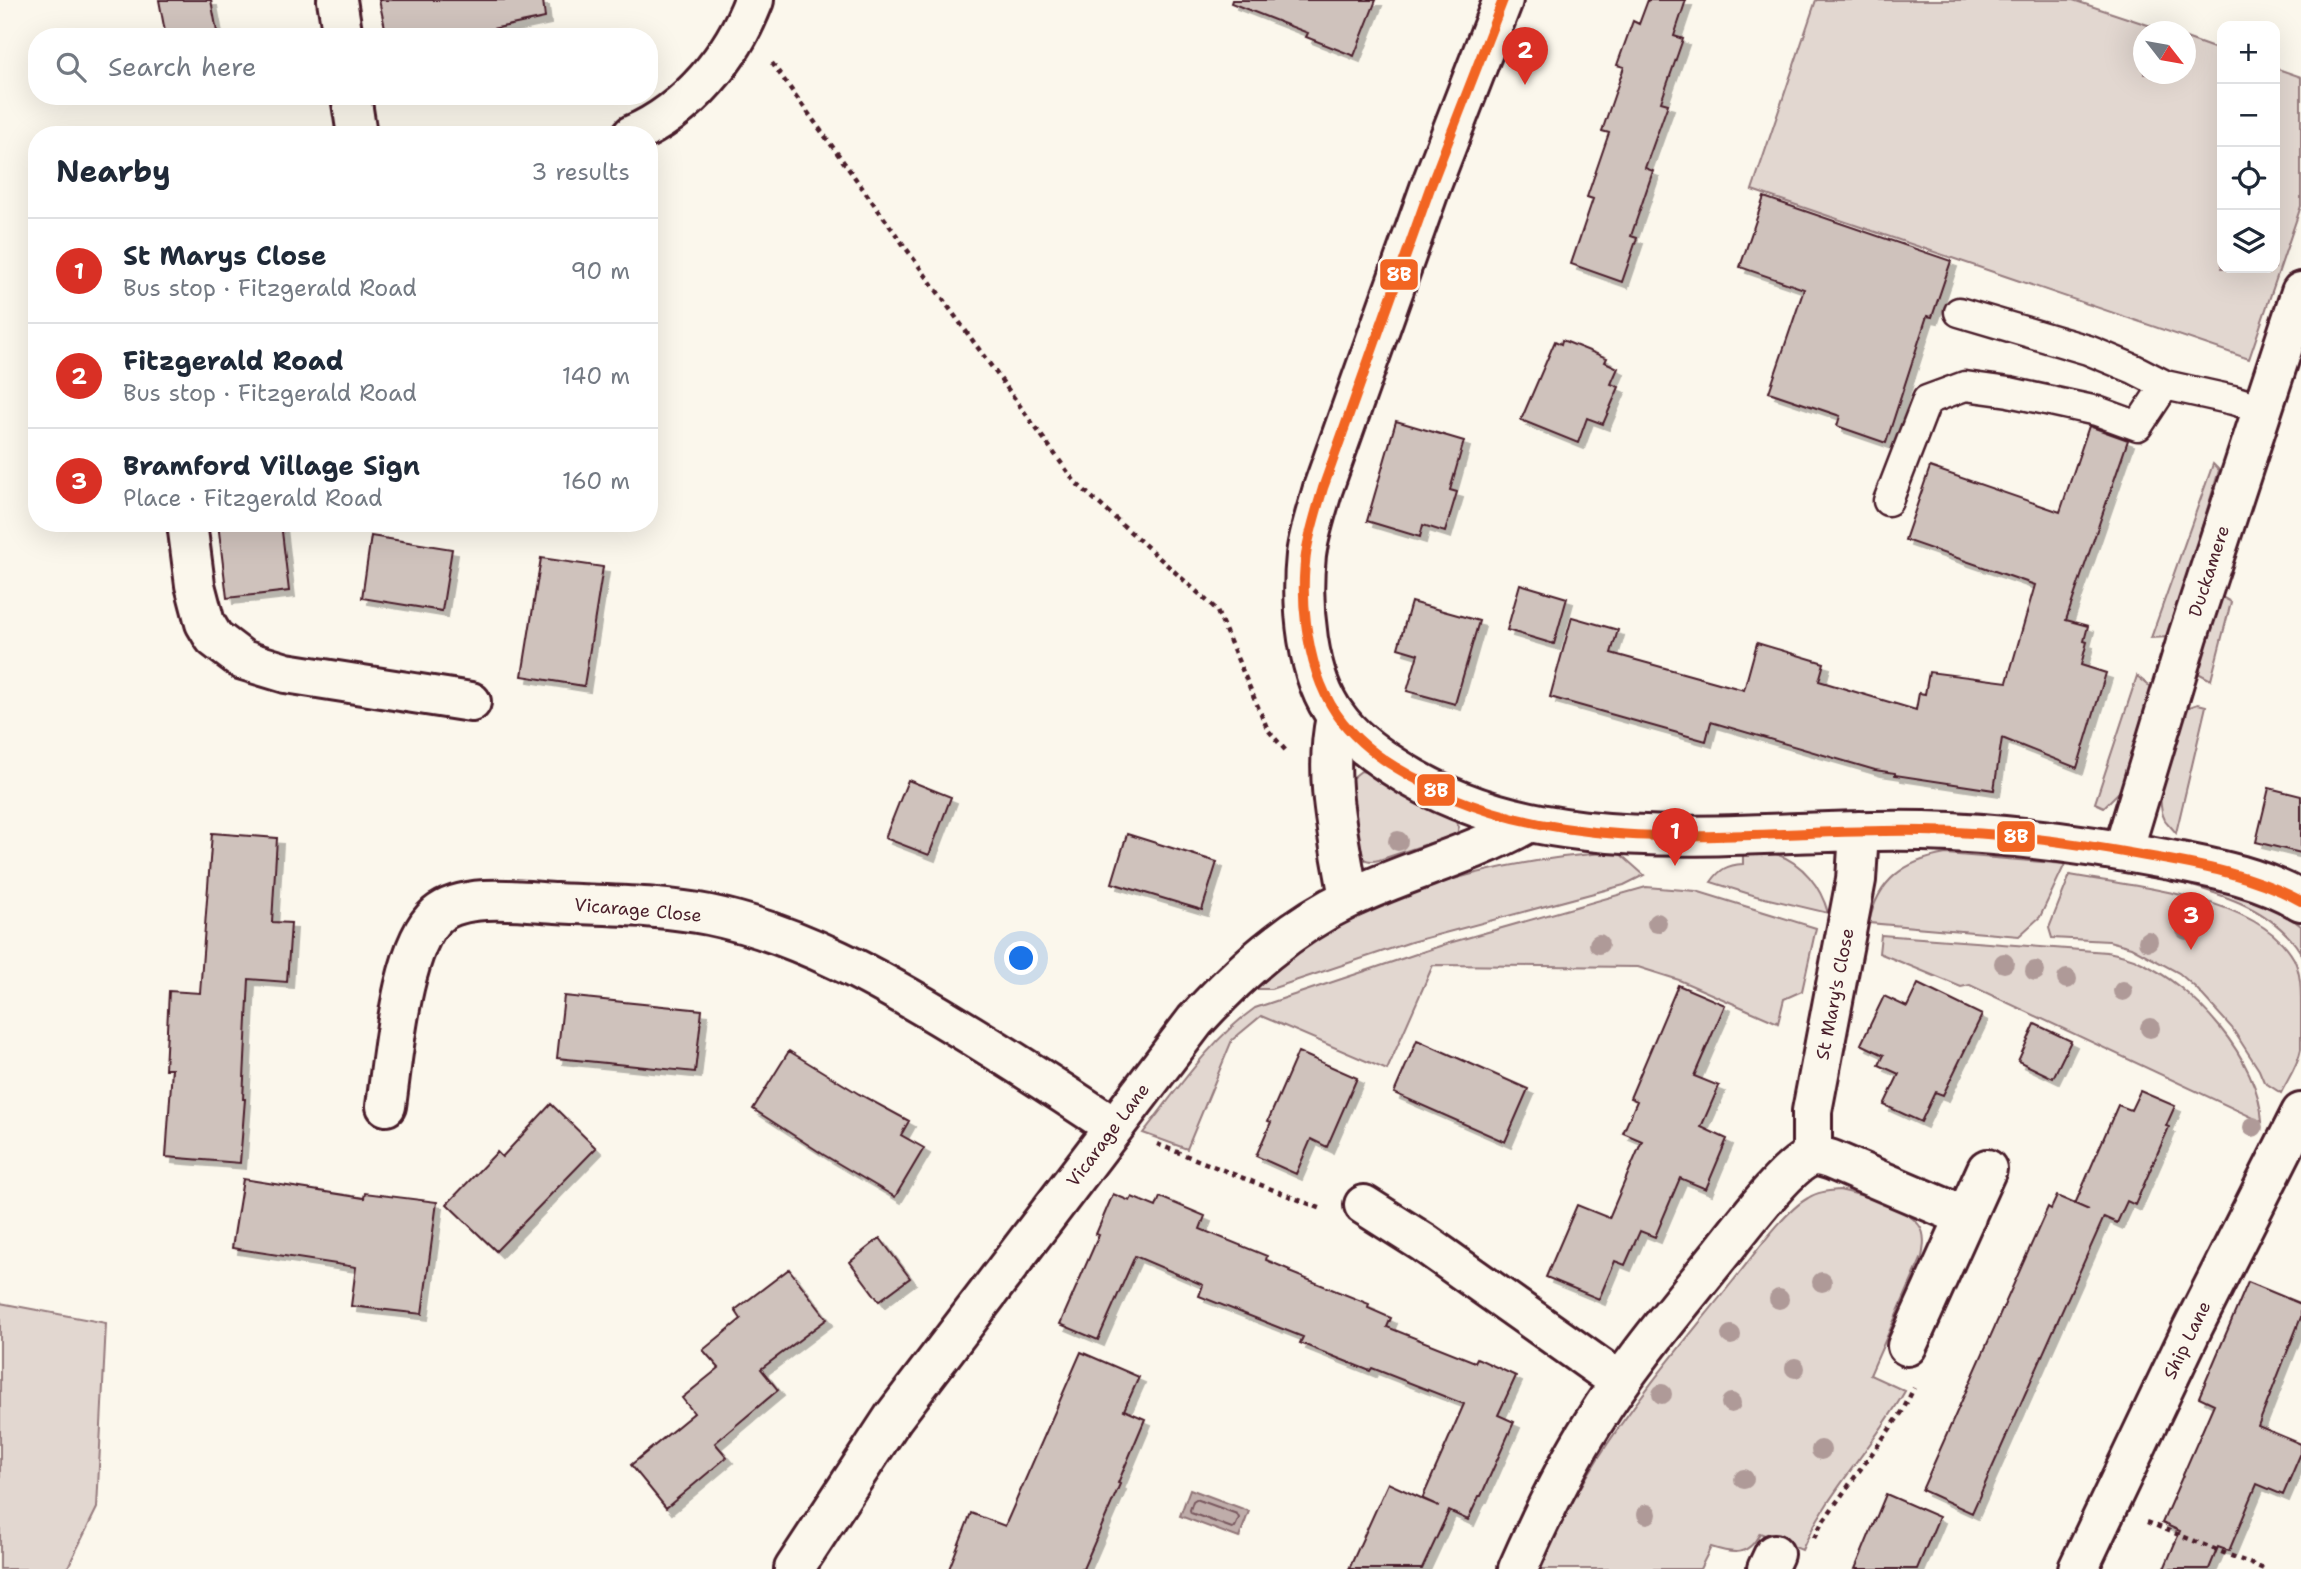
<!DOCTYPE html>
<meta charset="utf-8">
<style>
:root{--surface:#fff;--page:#f6f6f7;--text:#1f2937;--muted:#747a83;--line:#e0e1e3;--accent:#d93025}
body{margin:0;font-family:"Shantell Sans",sans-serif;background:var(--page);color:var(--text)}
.controls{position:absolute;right:21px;top:21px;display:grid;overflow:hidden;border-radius:14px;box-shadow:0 7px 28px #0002}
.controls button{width:63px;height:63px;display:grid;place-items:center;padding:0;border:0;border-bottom:2px solid var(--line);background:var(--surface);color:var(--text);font:35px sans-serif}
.compass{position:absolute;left:2133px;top:21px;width:63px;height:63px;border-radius:50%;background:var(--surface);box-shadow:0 7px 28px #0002;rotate:121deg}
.you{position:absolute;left:1022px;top:959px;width:24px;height:24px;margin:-18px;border:5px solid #fff;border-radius:50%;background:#1a73e8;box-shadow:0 0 0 10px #1a73e833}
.badge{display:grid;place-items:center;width:46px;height:46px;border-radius:50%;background:var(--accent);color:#fff;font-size:23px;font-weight:700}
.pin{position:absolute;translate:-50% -58px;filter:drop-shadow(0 2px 4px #0008)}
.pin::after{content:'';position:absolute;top:37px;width:24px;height:21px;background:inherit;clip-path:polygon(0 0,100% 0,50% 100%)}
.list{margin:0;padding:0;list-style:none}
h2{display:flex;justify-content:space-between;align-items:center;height:91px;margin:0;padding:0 28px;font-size:30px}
h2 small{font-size:23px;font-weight:400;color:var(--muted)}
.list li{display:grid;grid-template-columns:46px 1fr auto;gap:21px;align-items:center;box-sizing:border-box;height:105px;padding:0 28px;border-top:2px solid var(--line)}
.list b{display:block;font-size:26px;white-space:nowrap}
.list p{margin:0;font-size:23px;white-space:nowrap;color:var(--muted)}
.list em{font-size:23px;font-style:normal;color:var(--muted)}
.icon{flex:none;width:38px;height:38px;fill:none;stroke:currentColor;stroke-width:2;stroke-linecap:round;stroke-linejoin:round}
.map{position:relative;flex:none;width:2301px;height:1569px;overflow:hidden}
.search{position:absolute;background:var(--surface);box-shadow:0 7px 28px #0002;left:28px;top:28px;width:630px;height:77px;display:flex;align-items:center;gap:18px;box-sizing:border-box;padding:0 24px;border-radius:28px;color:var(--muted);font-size:26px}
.panel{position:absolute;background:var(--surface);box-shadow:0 7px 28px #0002;left:28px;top:126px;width:630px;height:406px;border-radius:28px}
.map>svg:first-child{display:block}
.green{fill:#e2d7d0;stroke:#967b7e;stroke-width:2}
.water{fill:#bfadaa;stroke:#907477;stroke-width:2}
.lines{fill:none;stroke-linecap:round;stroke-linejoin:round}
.shore{stroke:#79585e;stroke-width:2}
.building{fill:#cfc2bc;stroke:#4a1f2b;stroke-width:2;filter:url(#shadow)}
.lane-casing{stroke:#4a1f2b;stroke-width:33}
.street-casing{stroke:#4a1f2b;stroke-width:44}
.secondary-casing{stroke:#4a1f2b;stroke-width:44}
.path{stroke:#4a1f2b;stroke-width:4.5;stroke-dasharray:5 5;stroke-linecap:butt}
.lane{stroke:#fbf7ec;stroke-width:28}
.street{stroke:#fbf7ec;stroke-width:38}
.secondary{stroke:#fbf7ec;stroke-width:38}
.bus-1-casing{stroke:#fbf7ec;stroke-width:16}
.bus-1{stroke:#f26522;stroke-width:10}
.tree{fill:#af9a98}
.labels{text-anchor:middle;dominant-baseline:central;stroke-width:6;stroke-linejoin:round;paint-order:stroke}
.street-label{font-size:18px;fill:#4a1f2b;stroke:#fbf7ec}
.line-badge{stroke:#fbf7ec;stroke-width:2.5}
.badge-label{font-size:19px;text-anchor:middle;font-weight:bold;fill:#fff}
</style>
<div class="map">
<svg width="2301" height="1569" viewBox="0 0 2301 1569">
<defs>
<filter id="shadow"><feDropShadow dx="6" dy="6" stdDeviation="0" flood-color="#0004"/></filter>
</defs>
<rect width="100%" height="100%" fill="#fbf7ec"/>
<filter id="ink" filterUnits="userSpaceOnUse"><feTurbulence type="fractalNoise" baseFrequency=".0143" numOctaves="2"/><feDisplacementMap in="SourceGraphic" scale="14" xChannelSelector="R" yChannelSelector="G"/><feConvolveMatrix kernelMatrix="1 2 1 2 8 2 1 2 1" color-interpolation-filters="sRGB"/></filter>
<g filter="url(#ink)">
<!-- green -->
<path class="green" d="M 1816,0 L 2073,0 L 2166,31 L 2144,32 L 2144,74 L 2186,74 L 2186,38 L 2222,51 L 2222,268 L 2275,268 L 2275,68 L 2301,77 L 2301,206 L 2249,359 L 1752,190 Z
M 2213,464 L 2219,470 L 2169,637 L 2151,638 Z
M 2222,597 L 2231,602 L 2211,680 L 2196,672 Z
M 2137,676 L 2152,688 L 2125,780 L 2120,791 L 2104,807 L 2095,803 Z
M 2198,704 L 2206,706 L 2176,833 C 2173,829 2168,824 2165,820 C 2151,795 2174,743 2182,716 L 2189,707 Z
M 1361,771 L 1369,773 L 1408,798 L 1455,821 L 1459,827 L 1457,834 L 1379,860 C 1370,862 1364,861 1357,854 L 1350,784 L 1352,778 Z
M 1743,851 C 1754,852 1766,851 1776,854 C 1803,863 1821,887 1828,913 L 1756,896 L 1711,882 C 1720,869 1727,865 1743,864 Z
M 1618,852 L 1644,875 L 1624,885 L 1411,942 L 1271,989 L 1252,989 C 1283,964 1326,931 1360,912 C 1377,903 1397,897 1415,891 C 1480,869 1549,856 1618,852 Z
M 1946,854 L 2065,864 L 2040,917 L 2019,936 L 1869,923 C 1878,879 1905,861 1946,854 Z
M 2070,875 C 2135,887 2259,896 2294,959 C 2301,974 2301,990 2301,1006 C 2301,1020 2301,1036 2301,1049 C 2298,1065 2288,1079 2281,1093 L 2264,1082 L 2259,1070 L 2232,1028 L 2196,988 L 2179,973 L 2131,947 L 2109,941 L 2052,938 L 2049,928 Z
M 2179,882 C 2222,890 2267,896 2301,926 L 2301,953 C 2275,910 2224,895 2179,882 Z
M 1646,887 L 1696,891 L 1816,928 L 1802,991 L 1784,999 L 1778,1023 L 1679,980 L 1638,967 L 1433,965 L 1387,1070 L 1261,1016 L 1232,1040 L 1187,1149 L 1143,1133 C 1177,1090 1210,1040 1255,1008 L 1449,943 Z
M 1881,935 L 2107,952 C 2117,954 2128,956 2138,961 C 2194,986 2259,1059 2262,1122 L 1970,985 L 1961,987 L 1879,953 Z
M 1839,1190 C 1859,1194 1906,1207 1919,1225 C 1926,1234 1924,1247 1922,1257 L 1870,1375 L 1905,1391 C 1874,1446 1827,1492 1802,1550 L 1760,1533 C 1748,1557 1733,1554 1711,1547 L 1700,1569 L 1538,1569 C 1556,1532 1575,1495 1597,1460 C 1637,1397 1686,1340 1733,1281 C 1751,1259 1784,1211 1808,1198 C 1817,1192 1828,1191 1839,1190 Z
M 0,1303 L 106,1323 L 97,1508 L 67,1569 L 0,1569 Z"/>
<!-- water -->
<path class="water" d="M 1190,1489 L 1249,1511 L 1239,1538 L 1180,1516 Z"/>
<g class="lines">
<!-- shore -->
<path class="shore" d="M 1196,1499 L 1237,1514 L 1239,1518 L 1235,1527 L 1232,1528 L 1191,1513 L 1190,1510 L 1193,1501 Z"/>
</g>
<!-- building -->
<path class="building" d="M 159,0 L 211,0 L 218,37 L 166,37 Z
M 379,0 L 543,0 L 545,18 L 454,37 L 387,37 Z
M 1232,0 L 1376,0 L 1354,56 L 1306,37 L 1308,33 L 1231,3 Z
M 1648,0 L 1686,0 L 1674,36 L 1683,39 L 1661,102 L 1668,104 L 1645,168 L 1653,171 L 1631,236 L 1637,238 L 1622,282 L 1571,264 L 1593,199 L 1587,197 L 1609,133 L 1602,131 L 1624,67 L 1617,65 L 1633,21 L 1639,24 Z
M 1764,197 L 1951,261 L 1932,317 L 1927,316 L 1886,443 L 1837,426 L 1840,416 L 1769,392 L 1804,289 L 1740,267 Z
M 1562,340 L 1607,358 L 1605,362 L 1618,368 L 1611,384 L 1619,387 L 1603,424 L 1587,418 L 1578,443 L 1521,420 L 1555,341 L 1561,344 Z
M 1396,421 L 1464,441 L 1450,490 L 1457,492 L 1445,532 L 1423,525 L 1420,537 L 1367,521 Z
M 2089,426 L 2128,440 L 2066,620 L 2088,626 L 2084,641 L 2087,642 L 2081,665 L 2106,673 L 2077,768 L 2002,738 L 1994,790 L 1895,775 L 1895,773 L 1875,770 L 1711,722 L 1706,741 L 1550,697 L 1572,617 L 1618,630 L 1611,653 L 1744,690 L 1757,643 L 1824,663 L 1819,681 L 1916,710 L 1919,693 L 1925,694 L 1929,672 L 2007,682 L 2035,585 L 1905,540 L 1930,467 L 2060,512 Z
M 218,523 L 281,523 L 289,591 L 227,598 Z
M 371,536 L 452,549 L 442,611 L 362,598 Z
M 541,558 L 603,567 L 584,686 L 522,676 Z
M 1520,584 L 1567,598 L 1554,644 L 1507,630 Z
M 1411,602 L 1479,621 L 1455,704 L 1407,691 L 1418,654 L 1398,648 Z
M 908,780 L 951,797 L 929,855 L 885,838 Z
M 2269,788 L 2301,796 L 2301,853 L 2256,842 Z
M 212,833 L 277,838 L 272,922 L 291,923 L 287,982 L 249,979 L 243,1099 L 245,1099 L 240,1163 L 166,1157 L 172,1069 L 165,1069 L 169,991 L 200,993 Z
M 1127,834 L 1217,862 L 1202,910 L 1112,883 Z
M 1918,984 L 1982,1015 L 1943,1095 L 1935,1092 L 1921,1122 L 1884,1105 L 1899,1074 L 1879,1065 L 1884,1055 L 1861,1044 L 1884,996 L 1907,1007 Z
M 1678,985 L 1725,1005 L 1694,1076 L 1719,1086 L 1701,1127 L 1727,1139 L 1706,1189 L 1680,1178 L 1655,1237 L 1640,1231 L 1625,1265 L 1615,1261 L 1599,1299 L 1546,1277 L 1577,1205 L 1609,1218 L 1642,1141 L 1623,1133 L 1637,1101 L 1630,1098 Z
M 564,996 L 702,1010 L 695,1072 L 557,1058 Z
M 2035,1024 L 2071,1041 L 2053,1078 L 2018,1061 Z
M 1417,1040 L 1528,1089 L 1505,1142 L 1394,1093 Z
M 789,1051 L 859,1094 L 909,1121 L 901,1135 L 924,1148 L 895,1197 L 824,1155 L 753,1109 Z
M 1298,1052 L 1357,1078 L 1327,1147 L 1311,1139 L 1296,1174 L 1256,1156 L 1271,1122 L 1268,1121 Z
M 2140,1091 L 2175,1106 L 2166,1126 L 2169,1127 L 2135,1205 L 2127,1201 L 2117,1223 L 2104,1217 L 1972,1513 L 1922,1490 L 2048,1207 L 2051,1209 L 2057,1196 L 2089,1210 L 2075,1204 L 2118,1105 L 2131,1110 Z
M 551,1104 L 596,1148 L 496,1251 L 447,1204 L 497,1152 L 502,1157 Z
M 243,1179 L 364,1198 L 365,1193 L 437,1202 L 422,1314 L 351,1306 L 356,1267 L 232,1248 Z
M 1113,1194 L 1130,1201 L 1132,1197 L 1156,1207 L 1160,1197 L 1205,1216 L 1200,1229 L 1267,1256 L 1266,1260 L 1290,1270 L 1289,1272 L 1369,1304 L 1368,1308 L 1391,1318 L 1387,1327 L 1475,1362 L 1477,1358 L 1516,1376 L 1498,1415 L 1514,1422 L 1481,1496 L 1479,1496 L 1468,1520 L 1449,1511 L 1422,1569 L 1349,1569 L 1388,1483 L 1439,1506 L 1422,1499 L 1464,1404 L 1372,1368 L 1370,1371 L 1300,1343 L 1303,1337 L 1199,1296 L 1203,1285 L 1135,1256 L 1098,1340 L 1060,1324 L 1099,1235 L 1096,1234 Z
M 880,1238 L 910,1278 L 879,1301 L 850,1262 Z
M 789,1269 L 827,1319 L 761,1369 L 778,1390 L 715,1443 L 727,1457 L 666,1508 L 631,1465 L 694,1413 L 682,1398 L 719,1368 L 703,1350 L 741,1319 L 735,1310 Z
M 2248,1282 L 2301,1304 L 2301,1317 L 2258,1426 L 2301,1444 L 2301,1453 L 2283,1495 L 2257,1484 L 2229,1551 L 2218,1547 L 2209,1569 L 2164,1569 L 2180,1531 L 2162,1523 L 2214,1404 L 2199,1397 Z
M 1081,1352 L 1139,1377 L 1124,1410 L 1145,1419 L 1118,1483 L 1120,1484 L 1083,1569 L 949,1569 L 971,1513 L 1005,1526 Z
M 1886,1494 L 1939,1517 L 1917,1569 L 1855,1569 Z"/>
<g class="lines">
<defs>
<path id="lane" d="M 1959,312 L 2088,350 L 2134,369 L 2165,385 L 2233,400 L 2262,409
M 1888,501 L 1927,400 L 1965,386 L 2009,392 L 2097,411 L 2138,426 L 2165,385"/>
<path id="street" d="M 337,0 L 343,37
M 1503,0 L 1430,188 L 1323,488 C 1317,510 1309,532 1306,555 C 1301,603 1306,677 1337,717 C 1351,737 1373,753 1393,766 C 1547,869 1749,826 1923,831 C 2004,833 2085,844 2165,859 C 2211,868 2260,876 2301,901
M 351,96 L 357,135
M 632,135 C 688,111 733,56 754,0
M 187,523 L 195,585 L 205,623 L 214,638 L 243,660 L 286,673 L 471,702
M 1336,717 C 1323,778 1339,838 1349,898
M 2123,851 L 2188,636 L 2301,292
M 386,1106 C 393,1058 401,946 437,915 C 464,892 523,901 556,903 C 606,906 659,905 709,915 C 798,933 881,980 958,1027 C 1011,1059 1063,1093 1114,1127
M 1812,1156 L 1812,1111 L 1856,880 L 1859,831
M 1364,1205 L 1424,1243 L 1620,1382
M 1907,1346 L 1987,1169
M 794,1569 L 893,1418 L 1195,1021 C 1240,972 1289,927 1350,898 C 1408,870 1472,855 1528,823
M 1518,1569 C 1540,1519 1564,1469 1593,1423 C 1630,1363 1677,1308 1721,1253 C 1738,1232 1788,1164 1811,1157 C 1818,1155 1826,1158 1832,1160 L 1966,1217
M 1767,1569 L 1774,1554"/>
<path id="secondary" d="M 2078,1569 L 2193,1327 L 2301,1113"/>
</defs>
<!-- lane casing -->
<use href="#lane" class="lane-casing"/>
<!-- street casing -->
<use href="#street" class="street-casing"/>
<!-- secondary casing -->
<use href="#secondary" class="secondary-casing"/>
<!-- path -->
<path class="path" d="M 772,63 L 1075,482 L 1216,609 L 1268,730 L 1286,751
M 1157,1144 L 1322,1209
M 2147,1522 L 2264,1569
M 1814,1538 L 1823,1521 L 1902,1412 L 1914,1388"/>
<!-- lane -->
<use href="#lane" class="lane"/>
<!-- street -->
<use href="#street" class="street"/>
<!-- secondary -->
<use href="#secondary" class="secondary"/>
<defs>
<path id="bus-1" d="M 1503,0 L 1430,188 L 1323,488 C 1317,508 1311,528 1307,548 C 1303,572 1303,599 1306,623 C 1315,697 1343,739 1409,775 C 1424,783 1438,792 1453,798 C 1599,859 1770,828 1923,831 C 1998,832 2073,842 2146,856 C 2200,865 2253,875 2301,901"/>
</defs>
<!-- bus-1 casing -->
<use href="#bus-1" class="bus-1-casing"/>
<!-- bus-1 -->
<use href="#bus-1" class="bus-1"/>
</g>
<!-- trees -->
<g class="tree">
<circle cx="1398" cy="841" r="10"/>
<circle cx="1657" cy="923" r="10"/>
<circle cx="2186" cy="930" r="10"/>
<circle cx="2148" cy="941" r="10"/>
<circle cx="1599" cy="944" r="10"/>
<circle cx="2004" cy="963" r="10"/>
<circle cx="2035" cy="971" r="10"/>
<circle cx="2067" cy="979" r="10"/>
<circle cx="2123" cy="991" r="10"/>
<circle cx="2150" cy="1028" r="10"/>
<circle cx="2253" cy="1127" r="10"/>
<circle cx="1822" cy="1282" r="10"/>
<circle cx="1779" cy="1299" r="10"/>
<circle cx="1731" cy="1335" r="10"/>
<circle cx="1795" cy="1368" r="10"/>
<circle cx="1662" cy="1394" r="10"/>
<circle cx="1731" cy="1403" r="10"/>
<circle cx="1821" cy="1450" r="10"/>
<circle cx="1744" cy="1479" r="10"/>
<circle cx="1647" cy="1514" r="10"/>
</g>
</g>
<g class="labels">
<!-- street labels -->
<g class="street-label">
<text transform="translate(2209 571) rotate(-72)">Duckamere</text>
<text transform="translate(638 910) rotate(5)">Vicarage Close</text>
<text transform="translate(1835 994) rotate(-79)">St Mary's Close</text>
<text transform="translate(1108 1135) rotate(-53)">Vicarage Lane</text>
<text transform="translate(2187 1340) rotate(-64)">Ship Lane</text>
</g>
</g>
<g class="line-badge">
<rect x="1379" y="258" width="40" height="33" rx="7" fill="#f26522"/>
<rect x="1416" y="773" width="40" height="34" rx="7" fill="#f26522"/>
<rect x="1996" y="820" width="40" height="33" rx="7" fill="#f26522"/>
</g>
<g class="badge-label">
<text x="1399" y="281">8B</text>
<text x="1436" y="797">8B</text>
<text x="2016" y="843">8B</text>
</g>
</svg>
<div class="controls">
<button>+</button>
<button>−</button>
<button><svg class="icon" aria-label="locate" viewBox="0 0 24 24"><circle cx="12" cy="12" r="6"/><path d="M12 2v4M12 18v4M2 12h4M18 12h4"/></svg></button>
<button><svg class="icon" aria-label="layers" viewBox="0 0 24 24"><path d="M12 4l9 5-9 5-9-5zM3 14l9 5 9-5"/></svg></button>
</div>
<svg class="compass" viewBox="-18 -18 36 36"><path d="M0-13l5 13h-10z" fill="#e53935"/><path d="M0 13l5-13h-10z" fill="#747a83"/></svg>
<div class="you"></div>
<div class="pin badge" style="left:1675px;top:866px">1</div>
<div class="pin badge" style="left:1525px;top:85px">2</div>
<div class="pin badge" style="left:2191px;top:950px">3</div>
<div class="search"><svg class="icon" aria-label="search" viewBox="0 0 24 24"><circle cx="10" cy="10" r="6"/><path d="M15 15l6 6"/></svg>Search here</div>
<section class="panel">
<h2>Nearby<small>3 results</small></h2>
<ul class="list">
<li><span class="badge">1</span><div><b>St Marys Close</b><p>Bus stop · Fitzgerald Road</p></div><em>90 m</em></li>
<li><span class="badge">2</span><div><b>Fitzgerald Road</b><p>Bus stop · Fitzgerald Road</p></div><em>140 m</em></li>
<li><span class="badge">3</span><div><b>Bramford Village Sign</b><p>Place · Fitzgerald Road</p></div><em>160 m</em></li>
</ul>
</section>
</div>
